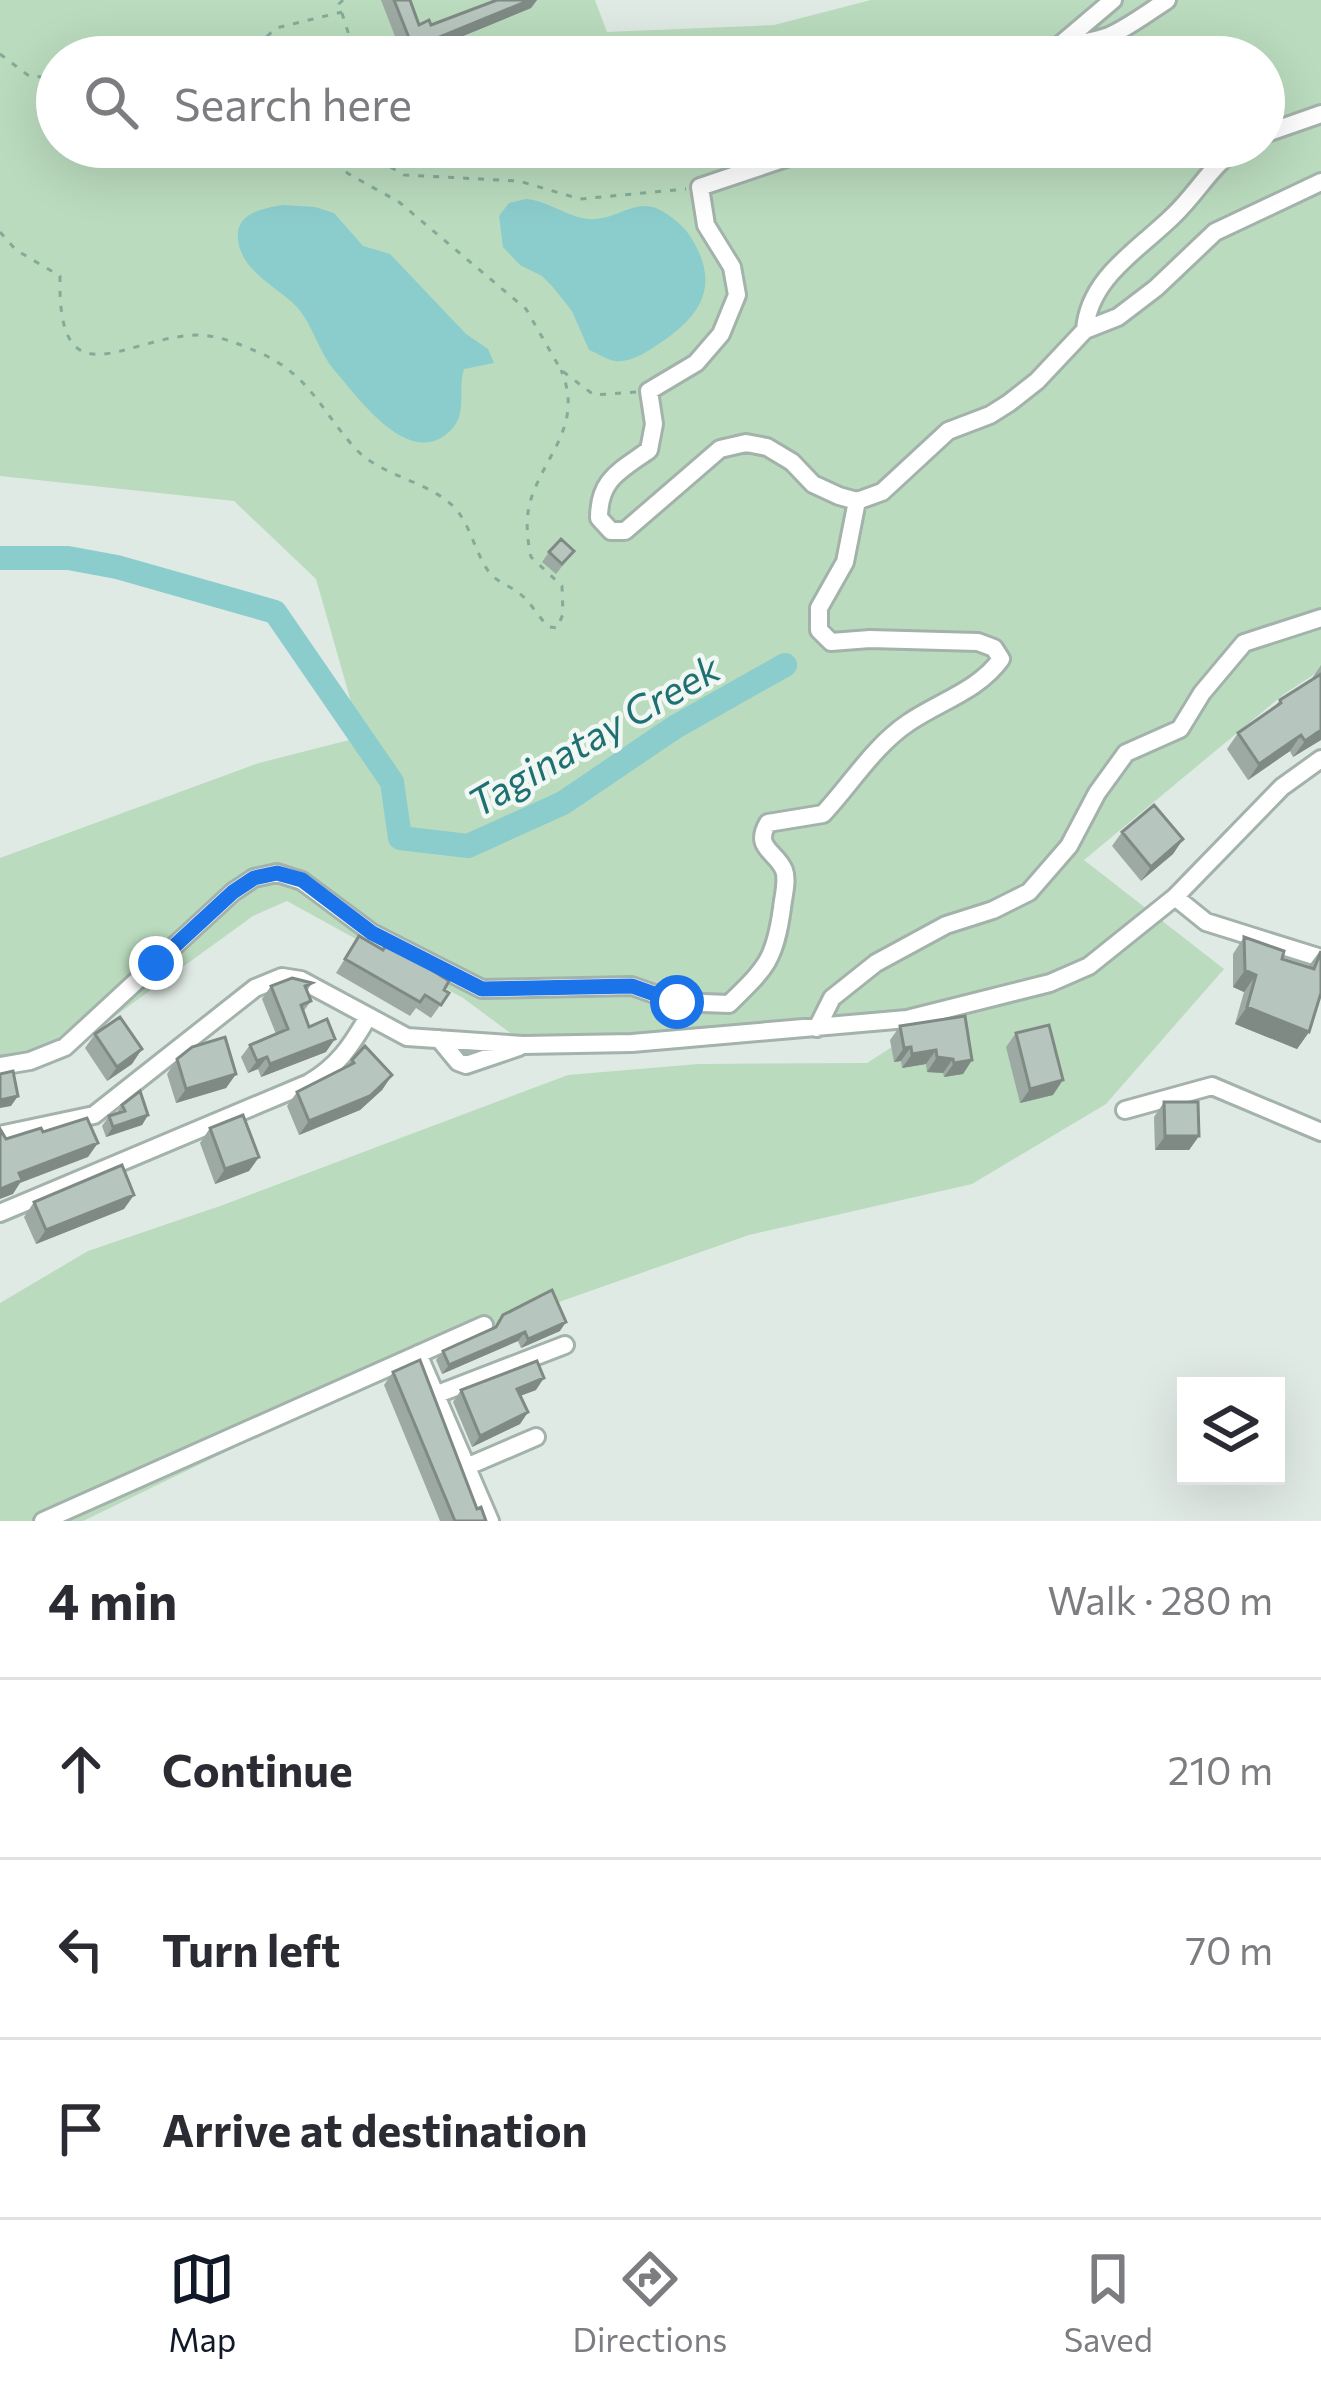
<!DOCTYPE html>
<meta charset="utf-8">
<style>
:root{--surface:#fff;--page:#f2f2f3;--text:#2b2b33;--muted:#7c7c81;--line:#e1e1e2;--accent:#111827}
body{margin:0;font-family:Commissioner,sans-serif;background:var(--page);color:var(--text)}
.controls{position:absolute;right:36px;bottom:36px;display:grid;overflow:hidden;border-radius:0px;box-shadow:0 12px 48px #0002}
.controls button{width:108px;height:108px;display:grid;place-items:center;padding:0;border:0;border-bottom:3px solid var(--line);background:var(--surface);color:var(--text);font:60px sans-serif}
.stop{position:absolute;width:36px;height:36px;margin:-27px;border:9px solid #1a73e8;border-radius:50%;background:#fff}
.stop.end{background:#1a73e8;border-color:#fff;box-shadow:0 3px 12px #0008}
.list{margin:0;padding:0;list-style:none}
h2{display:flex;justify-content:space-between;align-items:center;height:156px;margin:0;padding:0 48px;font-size:51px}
h2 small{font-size:39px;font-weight:400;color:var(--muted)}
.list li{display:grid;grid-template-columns:78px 1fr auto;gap:36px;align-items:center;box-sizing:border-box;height:180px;padding:0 48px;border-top:3px solid var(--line)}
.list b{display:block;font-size:45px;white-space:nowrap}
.list em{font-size:39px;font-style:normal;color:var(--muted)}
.icon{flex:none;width:66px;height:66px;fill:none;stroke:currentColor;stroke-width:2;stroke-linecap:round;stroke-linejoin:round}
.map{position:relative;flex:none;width:1321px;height:1521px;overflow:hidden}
.search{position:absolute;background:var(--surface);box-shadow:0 12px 48px #0002;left:36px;right:36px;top:36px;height:132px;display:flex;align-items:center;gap:30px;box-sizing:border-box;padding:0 42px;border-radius:66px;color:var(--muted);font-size:45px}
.sheet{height:696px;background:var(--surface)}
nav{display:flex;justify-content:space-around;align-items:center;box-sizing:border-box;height:168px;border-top:3px solid var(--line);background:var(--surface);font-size:33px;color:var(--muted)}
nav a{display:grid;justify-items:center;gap:6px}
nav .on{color:var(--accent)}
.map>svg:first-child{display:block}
.green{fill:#badbbe;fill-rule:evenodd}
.water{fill:#8bcccd}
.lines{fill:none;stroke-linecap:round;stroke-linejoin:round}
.river{stroke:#8bcccd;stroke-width:24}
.minor-casing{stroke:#a3b2ab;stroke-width:22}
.path{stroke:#82ac99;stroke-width:3;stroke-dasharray:6 9;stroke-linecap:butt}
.minor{stroke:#fff;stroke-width:16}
.wall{fill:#9da9a3}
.shaded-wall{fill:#7f8a84}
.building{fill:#b6c5bd;stroke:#7f8a84;stroke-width:3}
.route{stroke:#1a73e8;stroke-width:15}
.labels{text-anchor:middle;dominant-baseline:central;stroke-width:9;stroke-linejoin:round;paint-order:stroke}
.water-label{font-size:39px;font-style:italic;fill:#1f7072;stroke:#f1f7f3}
</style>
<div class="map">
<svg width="1321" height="1521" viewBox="0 0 1321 1521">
<rect width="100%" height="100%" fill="#e0eae5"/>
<!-- green -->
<path class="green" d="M 0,0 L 595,0 L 607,32 L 774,25 L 871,0 L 1321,0 L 1321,670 L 1284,694 L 1084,860 L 1224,969 L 1106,1104 L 972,1184 L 749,1235 L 471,1333 L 83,1521 L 0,1521 L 0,1303 L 88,1251 L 223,1205 L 568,1075 L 698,1064 L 867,1063 L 953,1008 L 795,1028 L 563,1039 L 513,1035 L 463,998 L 287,901 L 253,916 L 53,1061 L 0,1074 L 0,858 L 259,763 L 361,737 L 316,579 L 234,501 L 0,476 ZM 57,57 L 1264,57 L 1264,147 L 57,147 Z"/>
<!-- water -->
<path class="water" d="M 526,199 C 551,201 571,221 596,219 C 618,218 636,199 658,209 C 672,216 685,227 692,239 C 721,287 700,317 657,345 C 646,353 629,363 615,361 C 607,360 597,353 589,350 L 572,311 L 552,286 L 542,276 L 520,265 L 503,247 L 499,216 L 509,203 Z
M 283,205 L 315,207 L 334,213 L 363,246 L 390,254 L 466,334 L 488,349 L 494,363 L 464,369 C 457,389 468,413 451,430 C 410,472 358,397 335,371 C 319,353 313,325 297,307 C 278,287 241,272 238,239 C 235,213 264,208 283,205 Z"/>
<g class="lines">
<!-- river -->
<path class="river" d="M 0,558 L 68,558 L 117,567 L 275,612 L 392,782 L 400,838 L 468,846 L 563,803 L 675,727 L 785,665"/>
<defs>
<path id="minor" d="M 1054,50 L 1113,0
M 1045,57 C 1061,45 1089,43 1109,36 C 1129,27 1149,12 1167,0
M 1264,134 L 1321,114
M 910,147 L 882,155 L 813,149 L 700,187 L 706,225 L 732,267 L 737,295 L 721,334 L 696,363 L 649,391 L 654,424 L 649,450 C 620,471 599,479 599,518 L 611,531 L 625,531 L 720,449 L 746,443 L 767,447 L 792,462 L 813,484 L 839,496 L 857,501 L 882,492 L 948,431 L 990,415 L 1009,403 L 1037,381 L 1085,330 L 1118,317 L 1156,288 L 1215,232 L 1321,182
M 1085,330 C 1089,277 1140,249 1174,215 C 1197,193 1211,166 1238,147
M 1175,897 L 1206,922 L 1321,958
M 817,1028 L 832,998 L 876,963 L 946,925 L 993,910 L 1029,892 L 1069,846 L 1097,793 L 1126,753 L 1180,729 L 1202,693 L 1244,643 L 1321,618
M 439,1039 L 458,1062 L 466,1065 L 519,1047
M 0,1066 L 30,1061 L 65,1047 L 233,892 L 254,878 L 277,873 L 302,881 L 372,933 L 482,989 L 632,986 L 677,1002 L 729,1004 C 766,968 775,960 782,908 C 783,897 788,881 784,870 C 776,851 753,848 768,823 L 823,814 C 851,784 874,746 908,723 C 940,701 978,691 1001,659 L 994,648 L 978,642 L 870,639 L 831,642 L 819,630 L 819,608 L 845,562 L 857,501
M 1125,1110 L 1212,1086 L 1321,1132
M 0,1135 L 94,1115 L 255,988 L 282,977 L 301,980 L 407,1037 L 523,1045 L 632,1043 L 907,1019 L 1050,983 L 1089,966 L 1175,897 L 1282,787 L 1321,759
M 0,1213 L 309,1083 C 338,1066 351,1046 368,1017
M 418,1354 L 490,1521
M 435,1395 L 565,1345
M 466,1467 L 536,1437
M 43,1521 L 484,1325"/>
</defs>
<!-- minor casing -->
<use href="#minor" class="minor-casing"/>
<!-- path -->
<path class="path" d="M 343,0 L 339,4 L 356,57
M 0,54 L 29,76 L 57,78
M 245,57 L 276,28 L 342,12
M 0,232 L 16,250 L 60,276 C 57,404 124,337 197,335 C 218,335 239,344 258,352 C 309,374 320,409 354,447 C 380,477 428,480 455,508 C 471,526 475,553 489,572 C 498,583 509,585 519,593 C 531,602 538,617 549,627 L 557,628 L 563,614 L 562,586 L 531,557 C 527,539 525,517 531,499 C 546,453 584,424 561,370
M 636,392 L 594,395 L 561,370 L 526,309 L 399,202 L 347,173 L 344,161 L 356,147 L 404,175 L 519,181 L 580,199 L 686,189"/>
<!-- minor -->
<use href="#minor" class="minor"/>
</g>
<!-- wall -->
<path class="wall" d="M 381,0 L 410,0 L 419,25 L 431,25 L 496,0 L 537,0 L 531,8 L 412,57 L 403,57 Z
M 574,551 L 556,574 L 542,562 L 549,552 Z
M 1321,665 L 1321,740 L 1293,757 L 1290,751 L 1248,780 L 1227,749 L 1238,733 L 1274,708 L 1280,700 L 1311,680 Z
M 1122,832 L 1183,839 L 1173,854 L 1141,881 L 1112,846 Z
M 359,936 L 449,993 L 431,1018 L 416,1008 L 410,1016 L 336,973 Z
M 1244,937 L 1282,959 L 1308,967 L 1320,951 L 1309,1032 L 1297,1049 L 1235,1024 L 1244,992 L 1233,987 L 1233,954 Z
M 312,983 L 307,991 L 311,1001 L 303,1012 L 309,1027 L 326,1052 L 261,1077 L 258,1069 L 248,1073 L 241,1057 L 250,1045 L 276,1034 L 262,999 L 271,986 Z
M 900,1026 L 972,1060 L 963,1074 L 944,1077 L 943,1073 L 927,1072 L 926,1064 L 902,1068 L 901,1061 L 894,1062 L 890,1040 Z
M 1016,1033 L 1053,1095 L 1020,1103 L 1006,1047 Z
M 95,1034 L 132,1064 L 107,1081 L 85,1048 Z
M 177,1059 L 236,1074 L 226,1088 L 176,1103 L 167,1074 Z
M 352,1060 L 392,1075 L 382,1090 L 360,1110 L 299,1135 L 287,1106 L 297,1092 L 347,1066 Z
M 1164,1102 L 1199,1136 L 1189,1150 L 1155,1150 L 1154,1117 Z
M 122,1105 L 148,1115 L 142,1125 L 106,1137 L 102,1126 L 109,1116 L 116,1114 Z
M 210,1128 L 259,1157 L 249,1171 L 215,1184 L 200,1143 Z
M 34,1202 L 124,1209 L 36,1244 L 24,1217 Z
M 503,1315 L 560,1331 L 521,1348 L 518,1341 L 442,1374 L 436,1360 L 443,1351 L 494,1328 Z
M 393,1372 L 477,1509 L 486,1521 L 440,1521 L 384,1385 Z
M 461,1390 L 536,1390 L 520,1396 L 528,1412 L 520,1424 L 472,1447 L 453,1402 Z"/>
<!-- shaded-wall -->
<path class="shaded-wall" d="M 530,0 L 537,0 L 531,8 L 412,57 L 407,57 L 413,48 Z
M 1321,730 L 1321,740 L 1293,757 L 1305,741 Z
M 1301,735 L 1290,751 L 1248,780 L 1259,764 Z
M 1183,839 L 1173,854 L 1141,881 L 1151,867 Z
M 1245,970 L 1256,975 L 1244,992 L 1233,987 Z
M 1247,1007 L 1309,1032 L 1297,1049 L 1235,1024 Z
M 335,1039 L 326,1052 L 261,1077 L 270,1064 Z
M 911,1047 L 901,1061 L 894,1062 L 904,1048 Z
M 142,1049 L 132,1064 L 107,1081 L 117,1067 Z
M 936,1050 L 926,1064 L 902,1068 L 912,1054 Z
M 267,1057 L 258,1069 L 248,1073 L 257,1061 Z
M 937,1057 L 953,1059 L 943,1073 L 927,1072 Z
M 972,1060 L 963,1074 L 944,1077 L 954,1063 Z
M 236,1074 L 226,1088 L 176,1103 L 186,1089 Z
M 392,1075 L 382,1090 L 360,1110 L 299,1135 L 309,1121 Z
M 1063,1080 L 1053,1095 L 1020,1103 L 1030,1089 Z
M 18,1096 L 11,1106 L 0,1108 L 0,1100 Z
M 148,1115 L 142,1125 L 106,1137 L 113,1127 Z
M 1165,1136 L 1199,1136 L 1189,1150 L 1155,1150 Z
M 98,1143 L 88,1157 L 20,1183 L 13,1194 L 0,1199 L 0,1189 L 19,1173 Z
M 259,1157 L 249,1171 L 215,1184 L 225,1169 Z
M 134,1195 L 124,1209 L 36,1244 L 46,1230 Z
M 566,1322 L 560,1331 L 521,1348 L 528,1339 Z
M 525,1332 L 518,1341 L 442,1374 L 449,1365 Z
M 544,1378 L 536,1390 L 509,1400 L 517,1389 Z
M 528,1412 L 520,1424 L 472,1447 L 480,1436 Z"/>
<!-- building -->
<path class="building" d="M 394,0 L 410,0 L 419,25 L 429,20 L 431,25 L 497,0 L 530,0 L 413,48 Z
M 561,539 L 574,551 L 562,564 L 549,552 Z
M 1321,674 L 1321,730 L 1305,741 L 1301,735 L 1259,764 L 1238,733 L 1281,703 L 1280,700 Z
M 1154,805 L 1183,839 L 1151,867 L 1122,832 Z
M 359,936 L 383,950 L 386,945 L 421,963 L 449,981 L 444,990 L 449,993 L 441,1005 L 425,995 L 420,1002 L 345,959 Z
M 1244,937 L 1284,951 L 1282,959 L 1314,969 L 1321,951 L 1321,993 L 1309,1032 L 1247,1007 L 1256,975 L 1245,970 Z
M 292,978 L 312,983 L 305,986 L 311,1001 L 301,1005 L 309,1027 L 327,1019 L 335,1039 L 270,1064 L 267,1057 L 257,1061 L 250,1045 L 288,1029 L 271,986 Z
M 965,1016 L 972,1060 L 954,1063 L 953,1059 L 937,1057 L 936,1050 L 912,1054 L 911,1047 L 904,1048 L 900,1026 Z
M 120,1017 L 142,1049 L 117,1067 L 95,1034 Z
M 1049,1025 L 1063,1080 L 1030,1089 L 1016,1033 Z
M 225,1037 L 236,1074 L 186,1089 L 177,1059 L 192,1047 Z
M 365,1046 L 392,1075 L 370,1096 L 309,1121 L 297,1092 L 354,1063 L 352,1060 Z
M 13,1071 L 18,1096 L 0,1100 L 0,1074 Z
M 140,1091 L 148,1115 L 113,1127 L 109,1116 L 125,1111 L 122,1105 Z
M 1164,1102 L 1198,1102 L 1199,1136 L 1165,1136 Z
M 243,1115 L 259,1157 L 225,1169 L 210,1128 Z
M 87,1118 L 98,1143 L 19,1173 L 22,1180 L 0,1189 L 0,1129 L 6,1139 L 41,1128 L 43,1132 Z
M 122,1165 L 134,1195 L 46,1230 L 34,1202 Z
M 552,1290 L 566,1322 L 528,1339 L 525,1332 L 449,1365 L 443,1351 L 496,1327 L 503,1315 Z
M 420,1360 L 477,1509 L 481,1507 L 486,1521 L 455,1521 L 393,1372 Z
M 537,1361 L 544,1378 L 517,1389 L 528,1412 L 480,1436 L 461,1390 Z"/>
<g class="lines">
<!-- route -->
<path class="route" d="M 156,963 L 233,892 L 254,878 L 277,873 L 302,880 L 372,933 L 482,989 L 632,986 L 677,1002"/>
</g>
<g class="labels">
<!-- water labels -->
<g class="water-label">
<text transform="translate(593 734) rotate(-30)">Taginatay Creek</text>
</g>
</g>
</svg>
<div class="controls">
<button><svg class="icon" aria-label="layers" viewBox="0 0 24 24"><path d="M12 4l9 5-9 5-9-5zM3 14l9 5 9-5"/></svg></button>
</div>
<div class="stop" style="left:677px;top:1002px"></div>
<div class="stop end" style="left:156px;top:963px"></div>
<div class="search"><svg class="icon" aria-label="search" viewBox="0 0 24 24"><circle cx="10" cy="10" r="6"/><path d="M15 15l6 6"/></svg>Search here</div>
</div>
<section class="sheet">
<h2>4 min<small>Walk · 280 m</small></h2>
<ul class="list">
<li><svg class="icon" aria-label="ahead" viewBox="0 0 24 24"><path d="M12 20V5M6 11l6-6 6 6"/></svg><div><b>Continue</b></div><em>210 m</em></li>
<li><svg class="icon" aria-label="left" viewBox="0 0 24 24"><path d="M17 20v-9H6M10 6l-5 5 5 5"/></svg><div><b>Turn left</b></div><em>70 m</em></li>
<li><svg class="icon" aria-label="arrive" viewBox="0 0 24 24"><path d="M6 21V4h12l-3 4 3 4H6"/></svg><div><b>Arrive at destination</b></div></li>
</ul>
</section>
<nav>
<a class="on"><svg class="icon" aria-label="map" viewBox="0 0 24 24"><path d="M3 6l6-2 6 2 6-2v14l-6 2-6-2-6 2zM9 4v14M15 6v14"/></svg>Map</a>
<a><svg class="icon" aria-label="directions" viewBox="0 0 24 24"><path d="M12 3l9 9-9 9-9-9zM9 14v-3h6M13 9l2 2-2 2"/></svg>Directions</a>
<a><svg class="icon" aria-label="saved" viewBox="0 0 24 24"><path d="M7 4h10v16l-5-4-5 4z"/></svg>Saved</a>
</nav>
